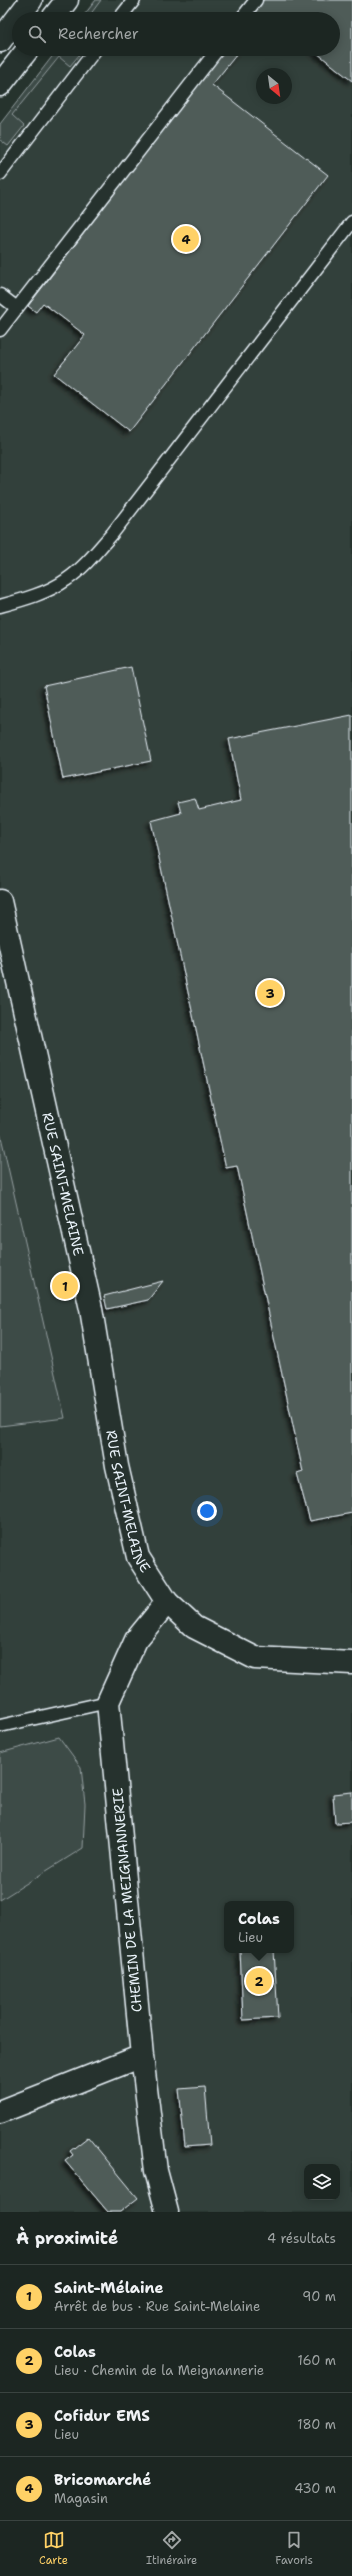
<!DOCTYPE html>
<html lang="fr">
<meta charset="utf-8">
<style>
:root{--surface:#1c2622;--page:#29322f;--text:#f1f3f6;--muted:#a0a5a5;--line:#3a4340;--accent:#ffd166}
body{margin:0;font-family:"Shantell Sans",sans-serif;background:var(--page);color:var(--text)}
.controls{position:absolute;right:12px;bottom:12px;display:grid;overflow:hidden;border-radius:8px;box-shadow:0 2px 10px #0003}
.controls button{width:36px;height:36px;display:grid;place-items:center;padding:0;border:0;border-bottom:1px solid var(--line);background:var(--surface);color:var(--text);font:20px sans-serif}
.compass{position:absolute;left:256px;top:68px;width:36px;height:36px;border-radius:50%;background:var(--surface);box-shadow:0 2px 10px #0003;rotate:151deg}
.you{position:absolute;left:207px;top:1511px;width:14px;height:14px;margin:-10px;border:3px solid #fff;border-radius:50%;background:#1a73e8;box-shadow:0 0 0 6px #1a73e833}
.badge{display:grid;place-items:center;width:26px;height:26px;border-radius:50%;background:var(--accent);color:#111;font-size:13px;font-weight:700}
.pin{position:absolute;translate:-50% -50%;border:2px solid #fff;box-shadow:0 1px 4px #0006}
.popup{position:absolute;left:224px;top:1901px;width:70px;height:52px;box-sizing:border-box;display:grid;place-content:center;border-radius:8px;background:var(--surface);filter:drop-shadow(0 1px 3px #0005);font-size:13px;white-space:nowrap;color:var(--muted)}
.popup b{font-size:15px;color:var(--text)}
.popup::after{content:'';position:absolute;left:50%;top:100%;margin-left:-8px;border:8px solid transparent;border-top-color:var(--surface)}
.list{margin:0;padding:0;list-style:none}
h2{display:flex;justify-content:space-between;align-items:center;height:52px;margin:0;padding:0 16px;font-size:17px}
h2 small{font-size:13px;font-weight:400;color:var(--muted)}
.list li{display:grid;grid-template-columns:26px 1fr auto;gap:12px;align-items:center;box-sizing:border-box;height:64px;padding:0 16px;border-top:1px solid var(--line)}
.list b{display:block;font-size:15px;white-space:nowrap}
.list p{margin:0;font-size:13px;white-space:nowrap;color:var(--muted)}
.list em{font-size:13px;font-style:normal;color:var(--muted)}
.icon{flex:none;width:22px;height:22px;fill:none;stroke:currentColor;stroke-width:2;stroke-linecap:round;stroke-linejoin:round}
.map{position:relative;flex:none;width:352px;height:2212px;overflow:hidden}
.search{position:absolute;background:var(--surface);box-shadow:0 2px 10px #0003;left:12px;right:12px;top:12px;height:44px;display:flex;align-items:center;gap:10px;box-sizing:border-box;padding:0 14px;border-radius:22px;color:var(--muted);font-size:15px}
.sheet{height:308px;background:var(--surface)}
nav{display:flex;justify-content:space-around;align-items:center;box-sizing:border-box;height:56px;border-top:1px solid var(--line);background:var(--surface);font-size:11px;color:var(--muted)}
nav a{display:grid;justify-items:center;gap:2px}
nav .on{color:var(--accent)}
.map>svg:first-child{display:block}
.built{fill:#333f3a;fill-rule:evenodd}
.green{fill:#3e4b47;stroke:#939ea0}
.building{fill:#505c59;stroke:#e8f1f8;filter:url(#shadow)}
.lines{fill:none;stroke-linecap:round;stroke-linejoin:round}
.service-casing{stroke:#e8f1f8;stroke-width:15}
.minor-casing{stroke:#e8f1f8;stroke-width:25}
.secondary-casing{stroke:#e8f1f8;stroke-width:25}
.primary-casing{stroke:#e8f1f8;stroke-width:25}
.service{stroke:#26332d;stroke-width:12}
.minor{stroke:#26332d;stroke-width:22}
.secondary{stroke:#26332d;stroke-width:22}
.primary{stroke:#26332d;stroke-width:22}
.labels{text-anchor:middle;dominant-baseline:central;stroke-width:4;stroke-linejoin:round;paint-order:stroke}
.street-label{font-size:14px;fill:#e8f1f8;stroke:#26332d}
</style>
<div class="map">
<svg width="352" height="2212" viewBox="0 0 352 2212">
<defs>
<filter id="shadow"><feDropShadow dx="-3.5" dy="3.5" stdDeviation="2" flood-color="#0009"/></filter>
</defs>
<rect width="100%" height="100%" fill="#26332d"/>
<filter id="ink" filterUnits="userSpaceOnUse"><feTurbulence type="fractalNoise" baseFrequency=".025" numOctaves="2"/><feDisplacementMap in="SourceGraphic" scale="8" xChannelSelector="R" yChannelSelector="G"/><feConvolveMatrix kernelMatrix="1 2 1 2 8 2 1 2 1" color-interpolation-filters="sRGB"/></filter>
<g filter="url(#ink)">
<!-- built -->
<path class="built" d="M 94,0 L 352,0 L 352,2212 L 0,2212 L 0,125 L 57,49 L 333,49 L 333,19 L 80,19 ZM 262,74 L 286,74 L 286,98 L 262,98 ZM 227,1904 L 291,1904 L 291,1950 L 227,1950 ZM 307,2167 L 337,2167 L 337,2197 L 307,2197 Z"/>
<!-- green -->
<path class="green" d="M 96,0 L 101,0 L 87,19 L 81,19 Z
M 58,49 L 84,49 L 70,66 L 59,57 L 12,115 L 24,126 L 8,146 L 0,140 L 0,124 Z
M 0,1132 L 65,1418 L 0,1426 Z
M 59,1737 L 81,1767 L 85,1804 L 83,1848 L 0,1900 L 0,1753 Z"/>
<!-- building -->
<path class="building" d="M 263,0 L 352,0 L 352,81 L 312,49 L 333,49 L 333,19 L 274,19 L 268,14 L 264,19 L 251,19 Z
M 225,49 L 241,49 L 212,85 L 328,175 L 129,432 L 54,374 L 85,335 L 43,303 L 36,312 L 28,306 Z
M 131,667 L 151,761 L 63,779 L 44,686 Z
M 352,715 L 352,1513 L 310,1521 L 297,1474 L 303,1472 L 237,1166 L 226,1168 L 151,821 L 181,813 L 178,802 L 195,798 L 199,810 L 241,800 L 229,739 Z
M 163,1281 L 148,1300 L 107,1309 L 104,1296 Z
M 352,1792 L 352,1822 L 335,1823 L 333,1794 Z
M 240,1950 L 274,1950 L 278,2018 L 243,2020 Z
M 205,2087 L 210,2145 L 185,2147 L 179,2089 Z
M 88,2137 L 138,2198 L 120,2212 L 108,2212 L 65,2161 L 73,2155 L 70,2151 Z"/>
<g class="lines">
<defs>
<path id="service" d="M 119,19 L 134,0
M 241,19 L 256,0
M 0,174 L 96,49
M 0,295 L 17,308 L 0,330
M 17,308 L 218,49
M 0,606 C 22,600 48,593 66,580 C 84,568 98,550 112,534 L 352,222
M 0,1726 L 108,1702"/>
<path id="minor" d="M 0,2112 L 142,2056
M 167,2212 L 156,2171 L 142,2056 L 108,1702 L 136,1640 L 167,1602"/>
<g id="secondary">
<path id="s1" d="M 0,901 L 91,1309 L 117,1466 L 138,1557 L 167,1602 L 194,1627 L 255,1658 L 352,1663"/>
</g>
<path id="primary" d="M 52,19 L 67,0
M 0,41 L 31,0
M 0,85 L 28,49"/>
</defs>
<!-- service casing -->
<use href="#service" class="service-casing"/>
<!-- minor casing -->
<use href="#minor" class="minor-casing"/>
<!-- secondary casing -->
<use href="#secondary" class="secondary-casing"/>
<!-- primary casing -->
<use href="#primary" class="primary-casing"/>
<!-- service -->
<use href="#service" class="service"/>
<!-- minor -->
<use href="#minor" class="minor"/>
<!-- secondary -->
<use href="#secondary" class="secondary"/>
<!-- primary -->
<use href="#primary" class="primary"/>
</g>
</g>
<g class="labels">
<!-- street labels -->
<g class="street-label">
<text stroke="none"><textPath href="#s1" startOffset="290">RUE SAINT-MELAINE</textPath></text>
<text stroke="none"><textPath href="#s1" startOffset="614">RUE SAINT-MELAINE</textPath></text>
<text transform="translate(127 1900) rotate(-95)">CHEMIN DE LA MEIGNANNERIE</text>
</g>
</g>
</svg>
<div class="controls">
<button><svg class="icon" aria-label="layers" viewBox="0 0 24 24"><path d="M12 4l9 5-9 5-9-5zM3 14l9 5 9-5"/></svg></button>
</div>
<svg class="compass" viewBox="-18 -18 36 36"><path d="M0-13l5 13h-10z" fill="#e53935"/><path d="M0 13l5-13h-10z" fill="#a0a5a5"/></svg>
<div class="you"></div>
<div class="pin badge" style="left:65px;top:1286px">1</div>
<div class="pin badge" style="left:259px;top:1981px">2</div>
<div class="popup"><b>Colas</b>Lieu</div>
<div class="pin badge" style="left:270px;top:993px">3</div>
<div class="pin badge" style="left:186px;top:239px">4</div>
<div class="search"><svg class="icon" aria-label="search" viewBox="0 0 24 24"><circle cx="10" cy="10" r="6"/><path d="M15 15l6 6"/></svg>Rechercher</div>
</div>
<section class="sheet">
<h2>À proximité<small>4 résultats</small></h2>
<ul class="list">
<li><span class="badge">1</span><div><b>Saint-Mélaine</b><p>Arrêt de bus · Rue Saint-Melaine</p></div><em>90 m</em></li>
<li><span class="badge">2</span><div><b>Colas</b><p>Lieu · Chemin de la Meignannerie</p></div><em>160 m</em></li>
<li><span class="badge">3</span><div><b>Cofidur EMS</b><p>Lieu</p></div><em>180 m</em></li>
<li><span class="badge">4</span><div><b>Bricomarché</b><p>Magasin</p></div><em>430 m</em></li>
</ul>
</section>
<nav>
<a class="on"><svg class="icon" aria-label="map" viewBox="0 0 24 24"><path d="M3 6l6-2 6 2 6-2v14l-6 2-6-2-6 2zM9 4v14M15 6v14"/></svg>Carte</a>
<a><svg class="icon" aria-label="directions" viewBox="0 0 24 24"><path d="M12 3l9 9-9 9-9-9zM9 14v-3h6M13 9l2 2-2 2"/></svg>Itinéraire</a>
<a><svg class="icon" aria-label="saved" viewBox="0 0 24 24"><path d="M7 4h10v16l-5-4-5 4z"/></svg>Favoris</a>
</nav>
